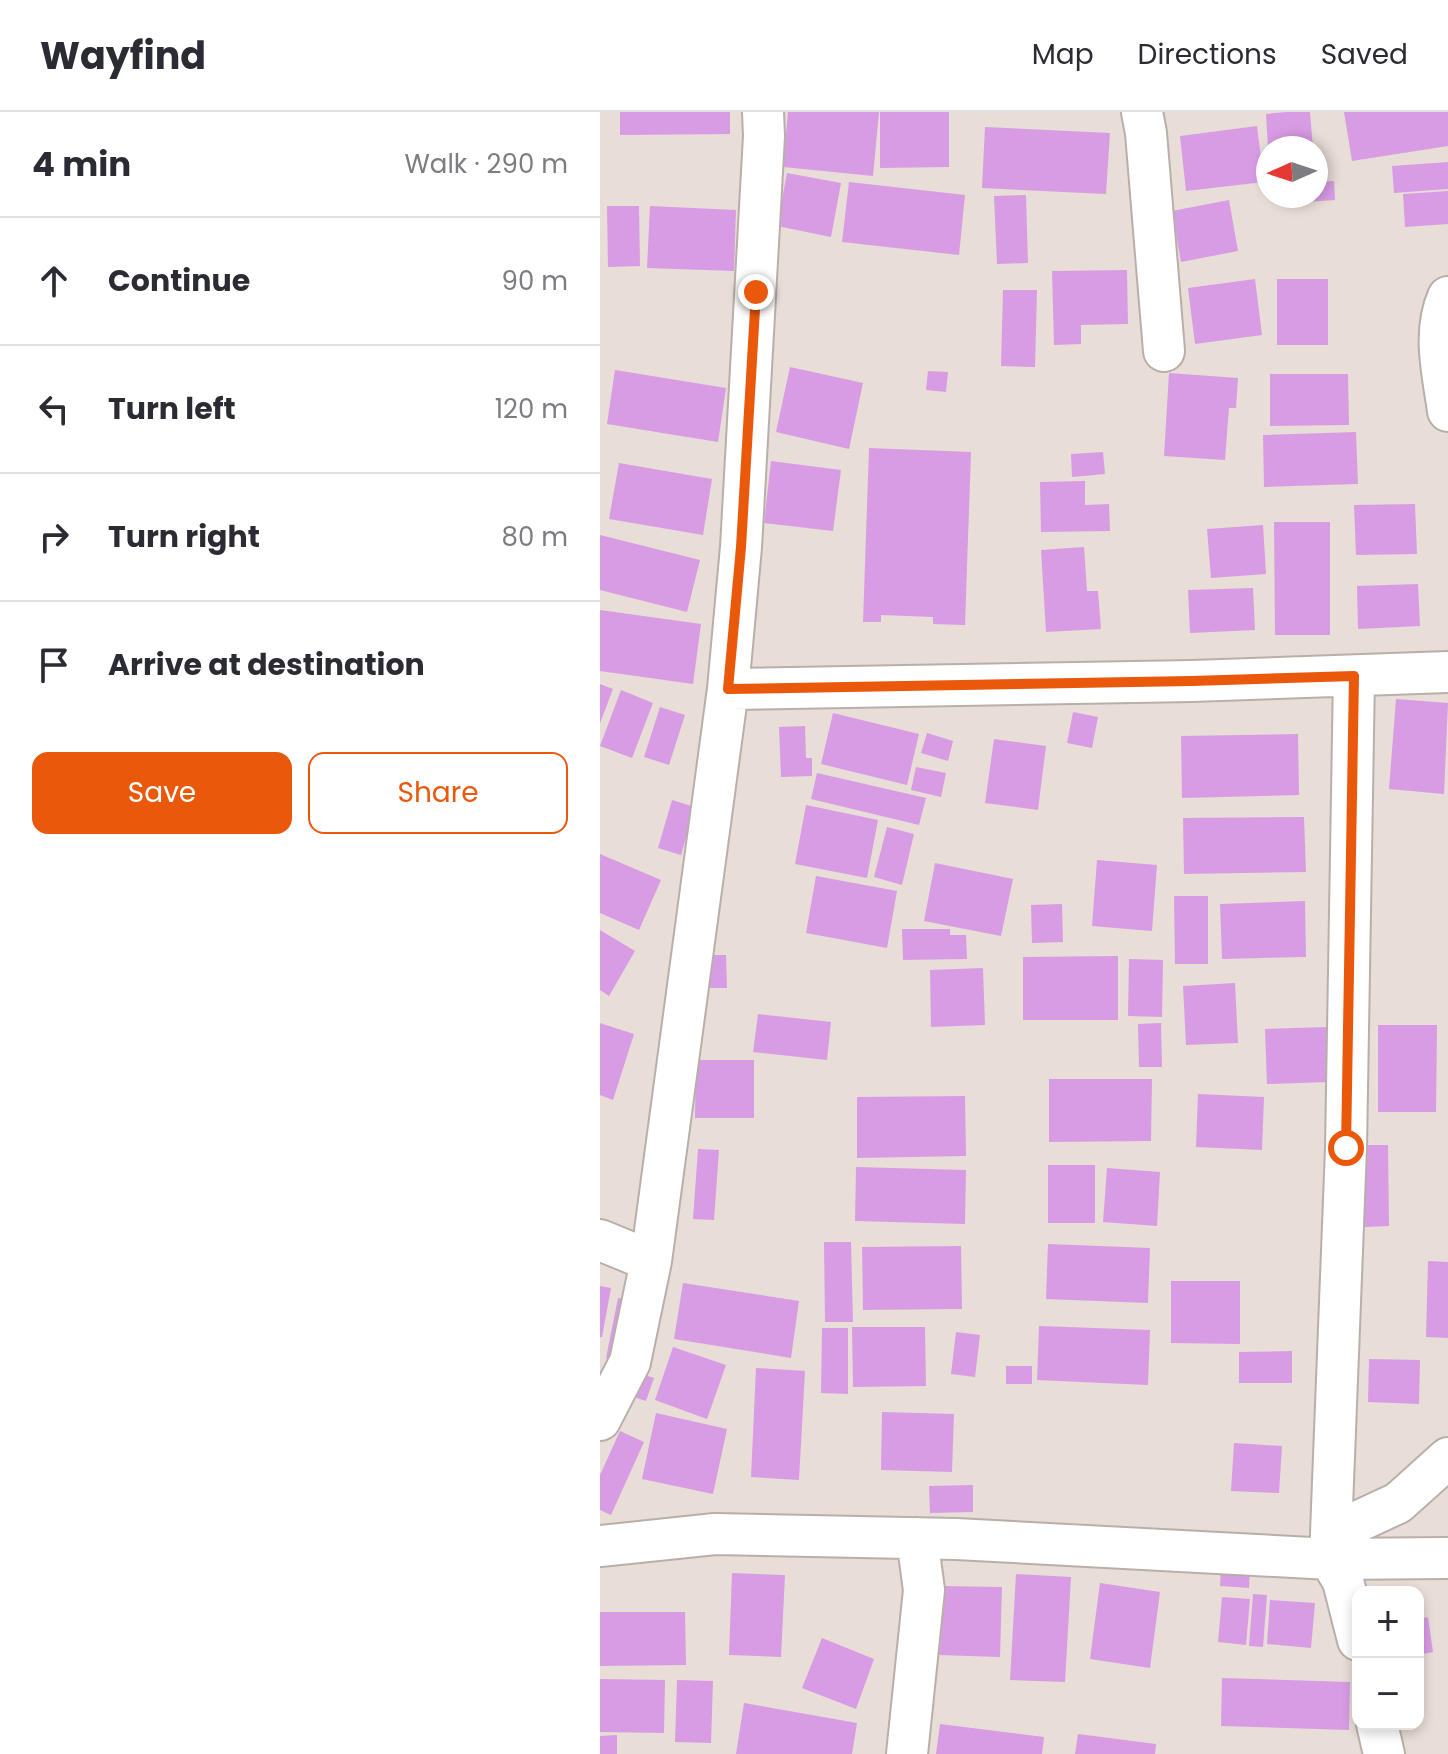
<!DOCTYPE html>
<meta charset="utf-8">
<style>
:root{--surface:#fff;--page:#f2f2f3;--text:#2b2b33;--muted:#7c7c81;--line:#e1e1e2;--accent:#ea580c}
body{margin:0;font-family:Poppins,sans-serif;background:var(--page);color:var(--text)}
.controls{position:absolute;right:24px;bottom:24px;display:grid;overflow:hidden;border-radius:16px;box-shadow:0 4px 12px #0003}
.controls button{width:72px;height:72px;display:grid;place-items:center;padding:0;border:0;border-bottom:2px solid var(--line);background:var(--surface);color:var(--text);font:40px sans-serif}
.compass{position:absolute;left:656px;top:24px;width:72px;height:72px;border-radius:50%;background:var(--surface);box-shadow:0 4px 12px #0003;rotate:267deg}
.stop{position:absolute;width:24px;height:24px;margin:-18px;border:6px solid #ea580c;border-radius:50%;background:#fff}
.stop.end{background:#ea580c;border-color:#fff;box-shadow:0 2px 8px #0008}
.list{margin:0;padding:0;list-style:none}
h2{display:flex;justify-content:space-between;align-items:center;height:104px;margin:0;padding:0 32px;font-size:34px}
h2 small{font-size:26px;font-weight:400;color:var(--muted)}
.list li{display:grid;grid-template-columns:52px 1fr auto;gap:24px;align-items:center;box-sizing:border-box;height:128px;padding:0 32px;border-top:2px solid var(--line)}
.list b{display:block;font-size:30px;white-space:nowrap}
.list em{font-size:26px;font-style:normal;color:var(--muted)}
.actions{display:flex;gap:16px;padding:24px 32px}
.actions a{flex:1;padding:18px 0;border:2px solid var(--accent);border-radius:16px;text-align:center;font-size:28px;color:var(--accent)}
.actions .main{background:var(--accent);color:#fff}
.icon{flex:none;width:44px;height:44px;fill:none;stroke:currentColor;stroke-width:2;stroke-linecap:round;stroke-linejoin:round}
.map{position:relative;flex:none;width:848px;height:1642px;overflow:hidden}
header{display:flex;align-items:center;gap:48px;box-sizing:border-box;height:112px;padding:0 40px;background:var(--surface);border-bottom:2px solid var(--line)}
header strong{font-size:38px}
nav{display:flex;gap:44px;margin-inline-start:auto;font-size:28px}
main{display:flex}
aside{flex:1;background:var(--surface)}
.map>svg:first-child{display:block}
.building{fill:#d89ce4}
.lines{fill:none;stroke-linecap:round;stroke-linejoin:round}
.street-casing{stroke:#b9afa9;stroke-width:44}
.street{stroke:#fff;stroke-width:40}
.route{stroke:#ea580c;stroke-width:10}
</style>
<header>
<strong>Wayfind</strong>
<nav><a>Map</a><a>Directions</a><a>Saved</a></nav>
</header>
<main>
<aside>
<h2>4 min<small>Walk · 290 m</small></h2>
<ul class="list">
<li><svg class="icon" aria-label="ahead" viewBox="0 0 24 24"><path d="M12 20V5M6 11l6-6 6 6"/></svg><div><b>Continue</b></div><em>90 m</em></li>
<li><svg class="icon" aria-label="left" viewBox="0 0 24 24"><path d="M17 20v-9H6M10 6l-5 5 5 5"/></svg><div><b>Turn left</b></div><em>120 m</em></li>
<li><svg class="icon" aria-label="right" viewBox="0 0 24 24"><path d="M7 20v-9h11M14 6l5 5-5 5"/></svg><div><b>Turn right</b></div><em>80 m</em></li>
<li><svg class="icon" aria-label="arrive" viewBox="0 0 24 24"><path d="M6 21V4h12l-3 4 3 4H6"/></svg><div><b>Arrive at destination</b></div></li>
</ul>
<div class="actions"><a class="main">Save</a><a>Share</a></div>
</aside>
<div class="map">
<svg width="848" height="1642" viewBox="0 0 848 1642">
<rect width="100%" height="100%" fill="#e8ddd7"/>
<!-- building -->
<path class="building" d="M 20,0 L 130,0 L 130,22 L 20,23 Z
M 188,0 L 279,0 L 273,64 L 183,55 Z
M 280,0 L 349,0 L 349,55 L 280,56 Z
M 687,0 L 710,0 L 713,36 L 668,36 L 666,2 Z
M 744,0 L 848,0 L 848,34 L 752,49 Z
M 657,14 L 664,70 L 586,79 L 580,24 Z
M 385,15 L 510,21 L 506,82 L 382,76 Z
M 848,50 L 848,77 L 794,81 L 792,54 Z
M 187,61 L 241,71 L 231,125 L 177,114 Z
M 734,69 L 735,88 L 690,91 L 690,84 L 716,84 L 716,70 Z
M 249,70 L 365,83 L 359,143 L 242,130 Z
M 848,79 L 848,112 L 805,115 L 803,82 Z
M 426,83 L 428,151 L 397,152 L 394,84 Z
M 629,88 L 638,139 L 581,150 L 572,99 Z
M 7,94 L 39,94 L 40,154 L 8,155 Z
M 50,94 L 136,98 L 134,159 L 47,156 Z
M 527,158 L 528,212 L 481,213 L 481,232 L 454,233 L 452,159 Z
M 655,167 L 662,223 L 595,232 L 588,176 Z
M 677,167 L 728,167 L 728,233 L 677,233 Z
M 403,178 L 437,178 L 435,255 L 401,254 Z
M 190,255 L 263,271 L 249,337 L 176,320 Z
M 15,258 L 126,276 L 118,330 L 7,312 Z
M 328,259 L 348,260 L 346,280 L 326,278 Z
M 569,261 L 638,266 L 636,296 L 629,296 L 625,348 L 564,344 Z
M 670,262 L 748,262 L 749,313 L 670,314 Z
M 756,320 L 758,372 L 664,375 L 663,323 Z
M 269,336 L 371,340 L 365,513 L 333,512 L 333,505 L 281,503 L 281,510 L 263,510 Z
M 503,340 L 505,362 L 472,365 L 471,342 Z
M 171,349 L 241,358 L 233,419 L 164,411 Z
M 19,351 L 112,367 L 103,423 L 9,407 Z
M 485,369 L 485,393 L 509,392 L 510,419 L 441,420 L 440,370 Z
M 815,392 L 817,442 L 756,443 L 754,393 Z
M 674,410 L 730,410 L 730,523 L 675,523 Z
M 663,413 L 666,462 L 611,466 L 607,417 Z
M 0,423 L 100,448 L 87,500 L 0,478 Z
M 484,435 L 487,479 L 498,479 L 501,517 L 446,520 L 441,438 Z
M 818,472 L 820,514 L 758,517 L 757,474 Z
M 653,476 L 655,518 L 590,521 L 588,478 Z
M 0,498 L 101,512 L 93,572 L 0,559 Z
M 0,572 L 13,577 L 0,611 Z
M 21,578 L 53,591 L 32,646 L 0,634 Z
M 796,587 L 848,591 L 844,682 L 789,677 Z
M 60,595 L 85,603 L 69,653 L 44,645 Z
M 473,600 L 498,605 L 492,636 L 467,631 Z
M 233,601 L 319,622 L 307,673 L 221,652 Z
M 205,614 L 206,646 L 212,646 L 212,664 L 181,665 L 179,615 Z
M 327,621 L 353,629 L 348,649 L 321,641 Z
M 698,622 L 699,683 L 582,686 L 581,624 Z
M 394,627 L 446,634 L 438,698 L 385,691 Z
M 316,655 L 346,661 L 341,685 L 311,678 Z
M 217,661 L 326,686 L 319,713 L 211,687 Z
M 72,688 L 95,695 L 81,743 L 58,736 Z
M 206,693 L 278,708 L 267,766 L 195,752 Z
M 704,705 L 706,760 L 584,762 L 583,706 Z
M 287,715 L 314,722 L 302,773 L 274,765 Z
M 0,742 L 61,768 L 39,818 L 0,801 Z
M 497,748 L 557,753 L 552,819 L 492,814 Z
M 335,751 L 413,767 L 401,824 L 324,809 Z
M 216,764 L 297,779 L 287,836 L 206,821 Z
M 574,784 L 608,784 L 608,852 L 575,852 Z
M 705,789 L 706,845 L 622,847 L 620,792 Z
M 462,792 L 463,830 L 432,831 L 431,793 Z
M 302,817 L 350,817 L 350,823 L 366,823 L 367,847 L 303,848 Z
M 0,818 L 35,839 L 9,884 L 0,878 Z
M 105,843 L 126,843 L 127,876 L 105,876 Z
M 518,844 L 518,908 L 423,908 L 423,845 Z
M 529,847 L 563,848 L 562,905 L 528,904 Z
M 383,856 L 385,913 L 331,915 L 330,858 Z
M 635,871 L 638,931 L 586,933 L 583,874 Z
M 158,902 L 231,910 L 227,948 L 153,940 Z
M 0,911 L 34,922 L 13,988 L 0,983 Z
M 561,911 L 562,955 L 539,955 L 538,912 Z
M 778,913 L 837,913 L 836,1000 L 778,1000 Z
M 728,915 L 729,970 L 667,972 L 665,917 Z
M 96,948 L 154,948 L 154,1006 L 95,1006 Z
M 449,967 L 552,967 L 551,1029 L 449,1030 Z
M 598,982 L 664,985 L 662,1038 L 596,1035 Z
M 365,984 L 366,1044 L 257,1046 L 257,985 Z
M 765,1033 L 788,1033 L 789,1114 L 765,1115 Z
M 98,1037 L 119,1038 L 114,1108 L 93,1107 Z
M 448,1053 L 495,1053 L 495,1111 L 448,1111 Z
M 256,1055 L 366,1058 L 365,1112 L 255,1109 Z
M 507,1056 L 560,1060 L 557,1114 L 503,1110 Z
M 224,1130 L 251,1130 L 253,1210 L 225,1210 Z
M 448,1132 L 550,1136 L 548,1191 L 446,1187 Z
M 361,1134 L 362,1197 L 263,1198 L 262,1135 Z
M 828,1149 L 848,1150 L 848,1226 L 826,1225 Z
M 571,1169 L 640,1169 L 640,1232 L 571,1231 Z
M 83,1171 L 199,1189 L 191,1246 L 74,1227 Z
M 0,1174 L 11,1176 L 2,1225 L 0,1225 Z
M 18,1186 L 30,1188 L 19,1249 L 6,1246 Z
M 439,1214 L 550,1218 L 548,1273 L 437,1268 Z
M 252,1215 L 325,1215 L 326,1274 L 253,1275 Z
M 222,1216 L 248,1216 L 248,1282 L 221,1281 Z
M 356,1220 L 380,1223 L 375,1265 L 351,1262 Z
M 73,1235 L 126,1253 L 107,1307 L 55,1288 Z
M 692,1239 L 692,1271 L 639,1271 L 639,1240 Z
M 769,1247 L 820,1248 L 819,1292 L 768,1290 Z
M 406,1254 L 432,1254 L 432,1272 L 406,1272 Z
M 156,1256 L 205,1259 L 199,1368 L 151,1365 Z
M 39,1261 L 54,1266 L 46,1289 L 31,1284 Z
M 282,1300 L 354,1302 L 352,1360 L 281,1358 Z
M 56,1301 L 127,1317 L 113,1382 L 42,1367 Z
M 20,1319 L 44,1330 L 11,1403 L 0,1398 L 0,1363 Z
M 634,1331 L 682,1334 L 679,1381 L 631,1379 Z
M 373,1373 L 373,1400 L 330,1401 L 329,1374 Z
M 621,1455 L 650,1457 L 649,1476 L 620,1474 Z
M 132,1461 L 185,1463 L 181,1545 L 129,1543 Z
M 416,1462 L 471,1465 L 465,1570 L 410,1568 Z
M 500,1471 L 560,1480 L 550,1556 L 490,1547 Z
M 341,1474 L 402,1475 L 400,1545 L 339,1543 Z
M 653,1482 L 667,1483 L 663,1535 L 649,1534 Z
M 622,1485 L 650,1487 L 646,1533 L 618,1530 Z
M 670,1488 L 715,1491 L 711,1536 L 667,1532 Z
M 0,1500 L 85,1500 L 86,1553 L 0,1554 Z
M 828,1505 L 833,1540 L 818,1543 L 818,1507 Z
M 222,1526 L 274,1547 L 256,1597 L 202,1576 Z
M 622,1566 L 750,1570 L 749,1618 L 621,1614 Z
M 0,1567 L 65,1568 L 64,1621 L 0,1620 Z
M 77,1568 L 113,1569 L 111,1631 L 75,1630 Z
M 144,1591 L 257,1611 L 252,1642 L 136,1642 Z
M 340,1612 L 444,1625 L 442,1642 L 336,1642 Z
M 478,1622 L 556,1632 L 555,1642 L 475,1642 Z
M 17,1623 L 17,1642 L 0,1642 L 0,1624 Z"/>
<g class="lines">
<defs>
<path id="street" d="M 542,0 L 546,21 L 564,239
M 848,185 C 832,221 843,262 848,299
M 754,564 L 746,1036 L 730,1447 L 743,1469 L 758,1528
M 128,577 L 592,569 L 848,560
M 0,1128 L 51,1149
M 0,1308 L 30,1250 L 51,1149 L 128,577 L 141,435 L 164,24 L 163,0
M 731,1422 L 798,1391 L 848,1346
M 0,1434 L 115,1422 L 356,1427 L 730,1447 L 848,1446
M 777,1612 L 784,1642
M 307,1642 L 324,1478 L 317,1426"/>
</defs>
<!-- street casing -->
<use href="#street" class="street-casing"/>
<!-- street -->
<use href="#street" class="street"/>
</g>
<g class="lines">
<!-- route -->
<path class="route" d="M 156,180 L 141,435 L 128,577 L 592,569 L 754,564 L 746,1036"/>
</g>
</svg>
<div class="controls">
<button>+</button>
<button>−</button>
</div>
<svg class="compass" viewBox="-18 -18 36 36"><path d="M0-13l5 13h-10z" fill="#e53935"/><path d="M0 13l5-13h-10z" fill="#7c7c81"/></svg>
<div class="stop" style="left:746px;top:1036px"></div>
<div class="stop end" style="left:156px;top:180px"></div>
</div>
</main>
